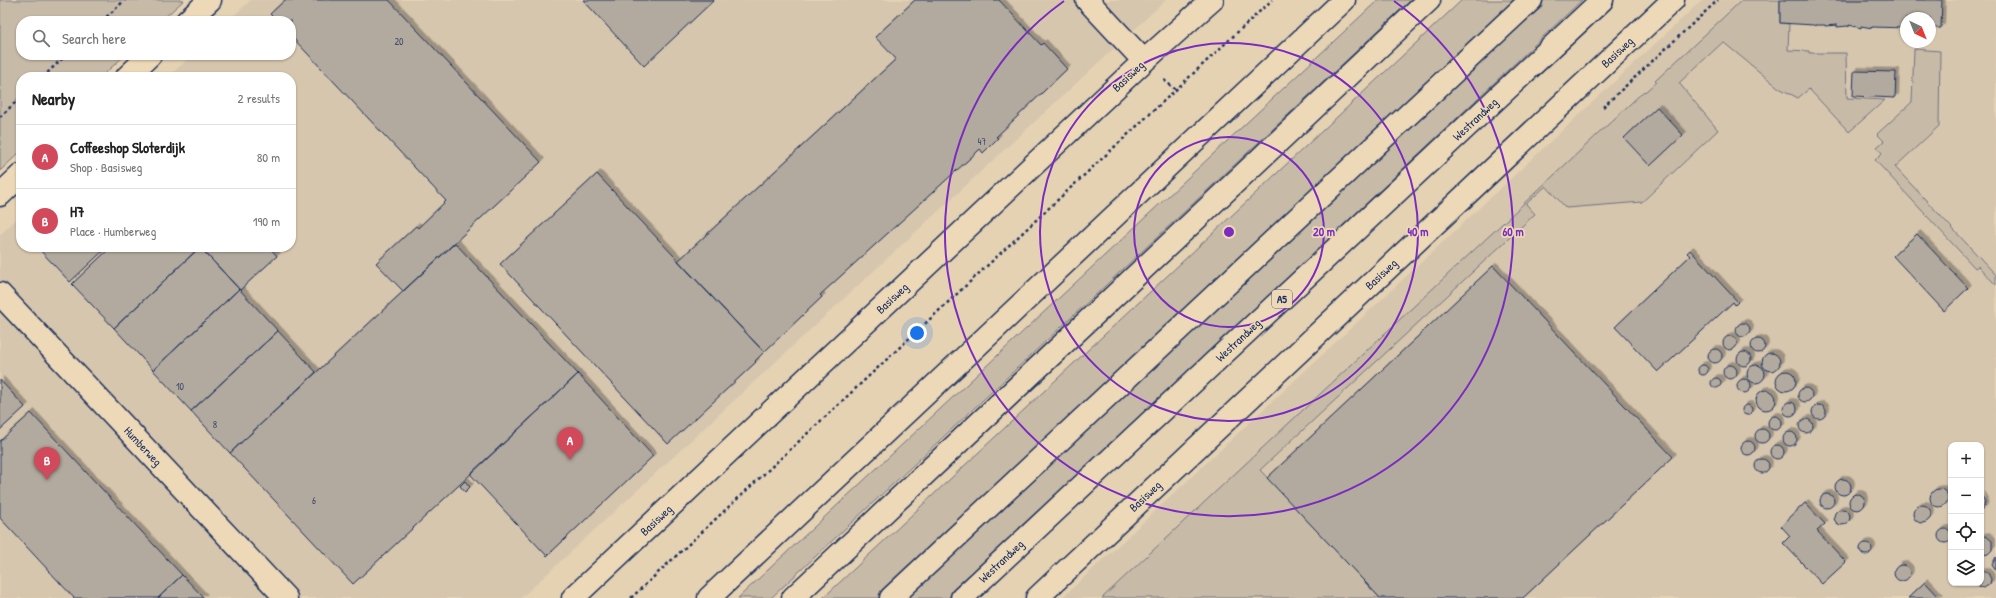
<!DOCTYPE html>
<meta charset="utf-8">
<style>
:root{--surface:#fff;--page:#f6f6f6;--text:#222;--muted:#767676;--line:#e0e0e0;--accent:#d1495b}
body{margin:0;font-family:"Patrick Hand",sans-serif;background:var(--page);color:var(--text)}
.controls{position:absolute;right:12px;bottom:12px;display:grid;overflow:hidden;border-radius:8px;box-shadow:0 1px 3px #0004}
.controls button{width:36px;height:36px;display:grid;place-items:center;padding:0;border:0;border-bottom:1px solid var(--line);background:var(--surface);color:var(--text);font:20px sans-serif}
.compass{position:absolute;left:1900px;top:12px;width:36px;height:36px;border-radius:50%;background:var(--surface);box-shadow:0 1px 3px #0004;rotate:137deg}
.you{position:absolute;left:917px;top:333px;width:14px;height:14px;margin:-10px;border:3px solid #fff;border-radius:50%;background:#1a73e8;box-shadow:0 0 0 6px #1a73e833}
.badge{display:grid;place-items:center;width:26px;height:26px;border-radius:50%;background:var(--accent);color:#fff;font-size:13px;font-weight:700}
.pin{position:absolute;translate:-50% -33px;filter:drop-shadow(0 1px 2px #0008)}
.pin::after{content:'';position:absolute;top:21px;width:14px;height:12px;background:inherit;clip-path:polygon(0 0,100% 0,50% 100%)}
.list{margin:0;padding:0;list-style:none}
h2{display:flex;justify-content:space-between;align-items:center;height:52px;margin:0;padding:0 16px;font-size:17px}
h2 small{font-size:13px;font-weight:400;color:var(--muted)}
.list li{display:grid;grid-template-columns:26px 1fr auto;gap:12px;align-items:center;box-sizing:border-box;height:64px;padding:0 16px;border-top:1px solid var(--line)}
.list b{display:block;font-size:15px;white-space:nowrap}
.list p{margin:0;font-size:13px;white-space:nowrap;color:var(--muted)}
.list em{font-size:13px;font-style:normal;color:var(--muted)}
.icon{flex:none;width:22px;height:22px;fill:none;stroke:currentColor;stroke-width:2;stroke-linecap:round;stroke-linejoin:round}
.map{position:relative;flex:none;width:1996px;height:598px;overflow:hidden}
.search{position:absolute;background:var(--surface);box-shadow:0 1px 3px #0004;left:16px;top:16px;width:280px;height:44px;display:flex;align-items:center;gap:10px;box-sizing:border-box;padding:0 14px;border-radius:16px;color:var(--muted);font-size:15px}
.panel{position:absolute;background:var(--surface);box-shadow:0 1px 3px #0004;left:16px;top:72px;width:280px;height:180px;border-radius:16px}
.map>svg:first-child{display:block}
.built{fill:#d6c6ad;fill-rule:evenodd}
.green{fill:#c7baa7;stroke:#717482}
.building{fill:#b2aa9e;stroke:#1b2f5e;filter:url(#shadow)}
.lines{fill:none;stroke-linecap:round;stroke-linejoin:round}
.minor-casing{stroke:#1b2f5e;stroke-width:25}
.tertiary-casing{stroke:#1b2f5e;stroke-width:25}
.secondary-casing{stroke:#1b2f5e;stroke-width:25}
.motorway-casing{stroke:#1b2f5e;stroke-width:25}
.path{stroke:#1b2f5e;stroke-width:2.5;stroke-dasharray:3 3;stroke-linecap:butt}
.minor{stroke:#edd9b7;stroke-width:22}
.tertiary{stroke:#edd9b7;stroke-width:22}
.secondary{stroke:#edd9b7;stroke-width:22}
.motorway{stroke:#edd9b7;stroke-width:22}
.ring{fill:none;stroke:#7b2cbf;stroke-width:2}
.labels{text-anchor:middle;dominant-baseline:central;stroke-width:3.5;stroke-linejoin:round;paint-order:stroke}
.number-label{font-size:10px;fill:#414e6e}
.shield{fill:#edd9b7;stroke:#5a6279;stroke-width:1}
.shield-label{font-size:11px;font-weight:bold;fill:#1b2f5e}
.street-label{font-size:12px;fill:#1b2f5e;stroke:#edd9b7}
.centre{fill:#7b2cbf;stroke:#edd9b7;stroke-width:2}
.ring-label{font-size:12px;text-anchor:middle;font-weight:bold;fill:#7b2cbf;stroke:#edd9b7;stroke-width:3.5;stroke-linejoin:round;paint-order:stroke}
</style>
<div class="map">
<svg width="1996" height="598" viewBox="0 0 1996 598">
<defs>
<filter id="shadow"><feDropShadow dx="3.5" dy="-3.5" stdDeviation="0" flood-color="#0004"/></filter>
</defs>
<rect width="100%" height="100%" fill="#e5d2b3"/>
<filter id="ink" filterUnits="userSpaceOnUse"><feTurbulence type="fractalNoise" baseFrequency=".025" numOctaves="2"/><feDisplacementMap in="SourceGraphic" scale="8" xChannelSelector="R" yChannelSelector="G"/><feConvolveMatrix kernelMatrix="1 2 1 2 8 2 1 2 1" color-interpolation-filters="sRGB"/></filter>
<g filter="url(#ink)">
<!-- built -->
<path class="built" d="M 251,0 L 1166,0 L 521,598 L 0,598 L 0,235 L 21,215 L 21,247 L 291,247 L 291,77 L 168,77 L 192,55 L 291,55 L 291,21 L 228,21 Z
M 1702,0 L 1996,0 L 1996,598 L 1062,598 ZM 1906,18 L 1930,18 L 1930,42 L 1906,42 ZM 1951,445 L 1981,445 L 1981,583 L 1951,583 Z"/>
<!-- green -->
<path class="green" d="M 0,0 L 184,0 L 161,21 L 21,21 L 21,55 L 125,55 L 101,77 L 21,77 L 21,151 L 0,171 Z
M 1378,0 L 1411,0 L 771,598 L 738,598 Z
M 1462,0 L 1582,0 L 948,598 L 823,598 Z
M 1742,0 L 1780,0 L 1780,23 L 1789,24 L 1788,50 L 1809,51 L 1809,53 L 1846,53 L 1847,98 L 1885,100 L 1849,132 L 1809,89 L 1798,98 L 1779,88 L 1723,42 L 1679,83 L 1718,130 L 1642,202 L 1566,208 L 1546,186 L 1526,204 L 1535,214 L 1260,470 L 1380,598 L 1102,598 L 1644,91 L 1645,92 L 1656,82 L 1655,81 Z
M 1914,49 L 1940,51 L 1939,126 L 1895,167 L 1996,275 L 1996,285 L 1978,266 L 1975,268 L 1875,160 L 1882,153 L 1877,147 L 1884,141 L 1877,134 L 1912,102 Z"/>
<!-- building -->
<path class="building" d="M 285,0 L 389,0 L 541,162 L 403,291 L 376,263 L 416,226 L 418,228 L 446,201 L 291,36 L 291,21 L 277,21 L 270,14 Z
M 583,0 L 714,0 L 644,66 Z
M 915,0 L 999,0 L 1041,45 L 1043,43 L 1067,69 L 996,137 L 998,138 L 983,153 L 980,149 L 978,151 L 820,295 L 822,297 L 764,352 L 678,261 L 896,59 L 875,37 Z
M 1780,0 L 1942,0 L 1941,28 L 1930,28 L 1930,18 L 1906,18 L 1906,28 L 1872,27 L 1872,28 L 1861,26 L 1861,28 L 1849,25 L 1849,27 L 1848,26 L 1837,27 L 1837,25 L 1825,26 L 1825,25 L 1815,25 L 1815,26 L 1814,25 L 1780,23 Z
M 1854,71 L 1896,72 L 1895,98 L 1853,96 Z
M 1657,107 L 1683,135 L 1650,166 L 1624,138 Z
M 597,174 L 764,352 L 755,361 L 756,362 L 668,444 L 500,264 Z
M 1917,234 L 1968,288 L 1944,311 L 1893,256 Z
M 455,243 L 578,374 L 353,584 L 230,453 Z
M 37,247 L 107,247 L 70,282 Z
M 111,247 L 200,247 L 114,328 L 72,284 Z
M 200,247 L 269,247 L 277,256 L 240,290 Z
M 200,247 L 239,289 L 153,370 L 114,328 Z
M 1690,250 L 1738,302 L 1735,305 L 1733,302 L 1658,372 L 1615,327 L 1690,256 L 1687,253 Z
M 1493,266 L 1673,457 L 1523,598 L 1380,598 L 1267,478 Z
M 239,289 L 278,331 L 191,411 L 153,370 Z
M1736 330a7 7 0 1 1 14 0a7 7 0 1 1-14 0Z
M 278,331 L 316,372 L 230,453 L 191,411 Z
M1723 343a7 7 0 1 1 14 0a7 7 0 1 1-14 0Z
M1751 346a7 7 0 1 1 14 0a7 7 0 1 1-14 0Z
M1708 356a7 7 0 1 1 14 0a7 7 0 1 1-14 0Z
M1737 359a7 7 0 1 1 14 0a7 7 0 1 1-14 0Z
M1762 362a9 9 0 1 1 18 0a9 9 0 1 1-18 0Z
M1698 370a5 5 0 1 1 10 0a5 5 0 1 1-10 0Z
M1723 372a7 7 0 1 1 14 0a7 7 0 1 1-14 0Z
M1747 374a9 9 0 1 1 18 0a9 9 0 1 1-18 0Z
M1776 381a10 10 0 1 1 20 0a10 10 0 1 1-20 0Z
M 578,374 L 653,456 L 547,556 L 470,474 Z
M1711 383a5 5 0 1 1 10 0a5 5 0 1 1-10 0Z
M1737 386a7 7 0 1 1 14 0a7 7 0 1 1-14 0Z
M 0,380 L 25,407 L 0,430 Z
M1798 395a7 7 0 1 1 14 0a7 7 0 1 1-14 0Z
M1756 400a10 10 0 1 1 20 0a10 10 0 1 1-20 0Z
M1783 409a7 7 0 1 1 14 0a7 7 0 1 1-14 0Z
M1742 410a5 5 0 1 1 10 0a5 5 0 1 1-10 0Z
M1812 412a7 7 0 1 1 14 0a7 7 0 1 1-14 0Z
M 31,413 L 182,575 L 158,598 L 74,598 L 0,518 L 0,441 Z
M1768 423a7 7 0 1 1 14 0a7 7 0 1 1-14 0Z
M1799 426a7 7 0 1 1 14 0a7 7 0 1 1-14 0Z
M1755 436a7 7 0 1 1 14 0a7 7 0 1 1-14 0Z
M1783 439a7 7 0 1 1 14 0a7 7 0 1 1-14 0Z
M1741 448a7 7 0 1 1 14 0a7 7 0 1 1-14 0Z
M1770 452a7 7 0 1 1 14 0a7 7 0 1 1-14 0Z
M1755 466a7 7 0 1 1 14 0a7 7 0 1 1-14 0Z
M 1951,474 L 1951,490 L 1947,482 Z
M1835 487a8 8 0 1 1 16 0a8 8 0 1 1-16 0Z
M 465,481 L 470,487 L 465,492 L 460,486 Z
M1930 498a9 9 0 1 1 18 0a9 9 0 1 1-18 0Z
M1820 501a7 7 0 1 1 14 0a7 7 0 1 1-14 0Z
M1849 502a8 8 0 1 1 16 0a8 8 0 1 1-16 0Z
M 1981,495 L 1985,501 L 1984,508 L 1981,511 Z
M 1805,503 L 1825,524 L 1817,531 L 1846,562 L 1822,584 L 1783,543 L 1790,536 L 1781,526 Z
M1913 514a9 9 0 1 1 18 0a9 9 0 1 1-18 0Z
M1834 517a8 8 0 1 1 16 0a8 8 0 1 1-16 0Z
M1938 536a7 7 0 1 1 14 0a7 7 0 1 1-14 0Z
M 1986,536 L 1992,541 L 1992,550 L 1988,554 L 1982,555 L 1981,537 Z
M1860 549a6 6 0 1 1 12 0a6 6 0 1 1-12 0Z
M 1996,557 L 1996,571 L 1992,565 Z
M1894 573a8 8 0 1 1 16 0a8 8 0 1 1-16 0Z
M 1981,571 L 1988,573 L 1991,579 L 1990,584 L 1984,588 L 1978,587 L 1974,583 L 1981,583 Z
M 182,575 L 204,598 L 158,598 Z
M 1925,582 L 1940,598 L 1908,598 Z"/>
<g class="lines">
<defs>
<path id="minor" d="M 1087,0 L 1144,61
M 0,294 L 286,598
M 573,598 L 1144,61 L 1212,0
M 1037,598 L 1673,0"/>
<path id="tertiary" d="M 187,21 L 210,0
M 127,77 L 150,55
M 0,195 L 21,175"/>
<path id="secondary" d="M 709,598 L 1344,0
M 793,598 L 1429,0"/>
<path id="motorway" d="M 891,598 L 1531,0
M 962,598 L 1602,0"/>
</defs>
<!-- minor casing -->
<use href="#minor" class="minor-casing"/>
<!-- tertiary casing -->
<use href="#tertiary" class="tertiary-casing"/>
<!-- secondary casing -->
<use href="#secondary" class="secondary-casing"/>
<!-- motorway casing -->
<use href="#motorway" class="motorway-casing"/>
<!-- path -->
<path class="path" d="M 102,21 L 125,0
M 43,77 L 66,55
M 1164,80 L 1176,90
M 1603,107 L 1718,0
M 0,117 L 21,97
M 631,598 L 1272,0"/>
<!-- minor -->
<use href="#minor" class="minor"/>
<!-- tertiary -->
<use href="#tertiary" class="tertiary"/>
<!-- secondary -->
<use href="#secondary" class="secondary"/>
<!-- motorway -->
<use href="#motorway" class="motorway"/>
</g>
</g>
<!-- distance rings -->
<g class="ring">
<circle cx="1229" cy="232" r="95"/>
<circle cx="1229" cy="232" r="189"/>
<path d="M1394 1A284 284 0 1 1 1064 1"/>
</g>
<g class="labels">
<!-- number labels -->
<g class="number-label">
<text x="399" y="41">20</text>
<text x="982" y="141">47</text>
<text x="180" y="386">10</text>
<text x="215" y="424">8</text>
<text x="314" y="500">6</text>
</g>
<!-- shield labels -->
<rect class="shield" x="1272" y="290" width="20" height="18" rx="3"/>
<g class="shield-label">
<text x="1282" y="299">A5</text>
</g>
<!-- street labels -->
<g class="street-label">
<text transform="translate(1617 52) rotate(-43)">Basisweg</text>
<text transform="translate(1128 76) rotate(-43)">Basisweg</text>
<text transform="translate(1475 119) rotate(-43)">Westrandweg</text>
<text transform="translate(1381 274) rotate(-43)">Basisweg</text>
<text transform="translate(892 298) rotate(-43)">Basisweg</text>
<text transform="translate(1238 340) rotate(-43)">Westrandweg</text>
<text transform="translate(143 446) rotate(47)">Humberweg</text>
<text transform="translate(1145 496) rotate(-43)">Basisweg</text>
<text transform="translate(656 520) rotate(-43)">Basisweg</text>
<text transform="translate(1001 561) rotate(-43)">Westrandweg</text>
</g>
</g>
<circle cx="1229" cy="232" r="6" class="centre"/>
<g class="ring-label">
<text x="1324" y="236">20 m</text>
<text x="1418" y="236">40 m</text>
<text x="1513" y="236">60 m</text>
</g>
</svg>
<div class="controls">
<button>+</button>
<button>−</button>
<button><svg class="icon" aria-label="locate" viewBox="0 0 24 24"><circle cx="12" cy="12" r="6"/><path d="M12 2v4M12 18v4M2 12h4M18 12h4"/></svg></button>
<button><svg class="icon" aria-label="layers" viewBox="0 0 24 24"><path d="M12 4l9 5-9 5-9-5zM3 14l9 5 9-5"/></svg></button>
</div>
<svg class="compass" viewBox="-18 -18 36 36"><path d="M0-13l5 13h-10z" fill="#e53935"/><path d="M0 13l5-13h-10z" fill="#767676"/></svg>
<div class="you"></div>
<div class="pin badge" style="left:570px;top:460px">A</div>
<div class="pin badge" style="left:47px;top:480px">B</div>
<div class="search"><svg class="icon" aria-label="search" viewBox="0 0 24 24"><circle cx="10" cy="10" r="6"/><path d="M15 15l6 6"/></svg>Search here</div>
<section class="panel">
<h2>Nearby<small>2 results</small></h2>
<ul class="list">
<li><span class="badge">A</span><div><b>Coffeeshop Sloterdijk</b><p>Shop · Basisweg</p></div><em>80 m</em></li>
<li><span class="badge">B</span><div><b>H7</b><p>Place · Humberweg</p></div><em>190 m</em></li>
</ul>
</section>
</div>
